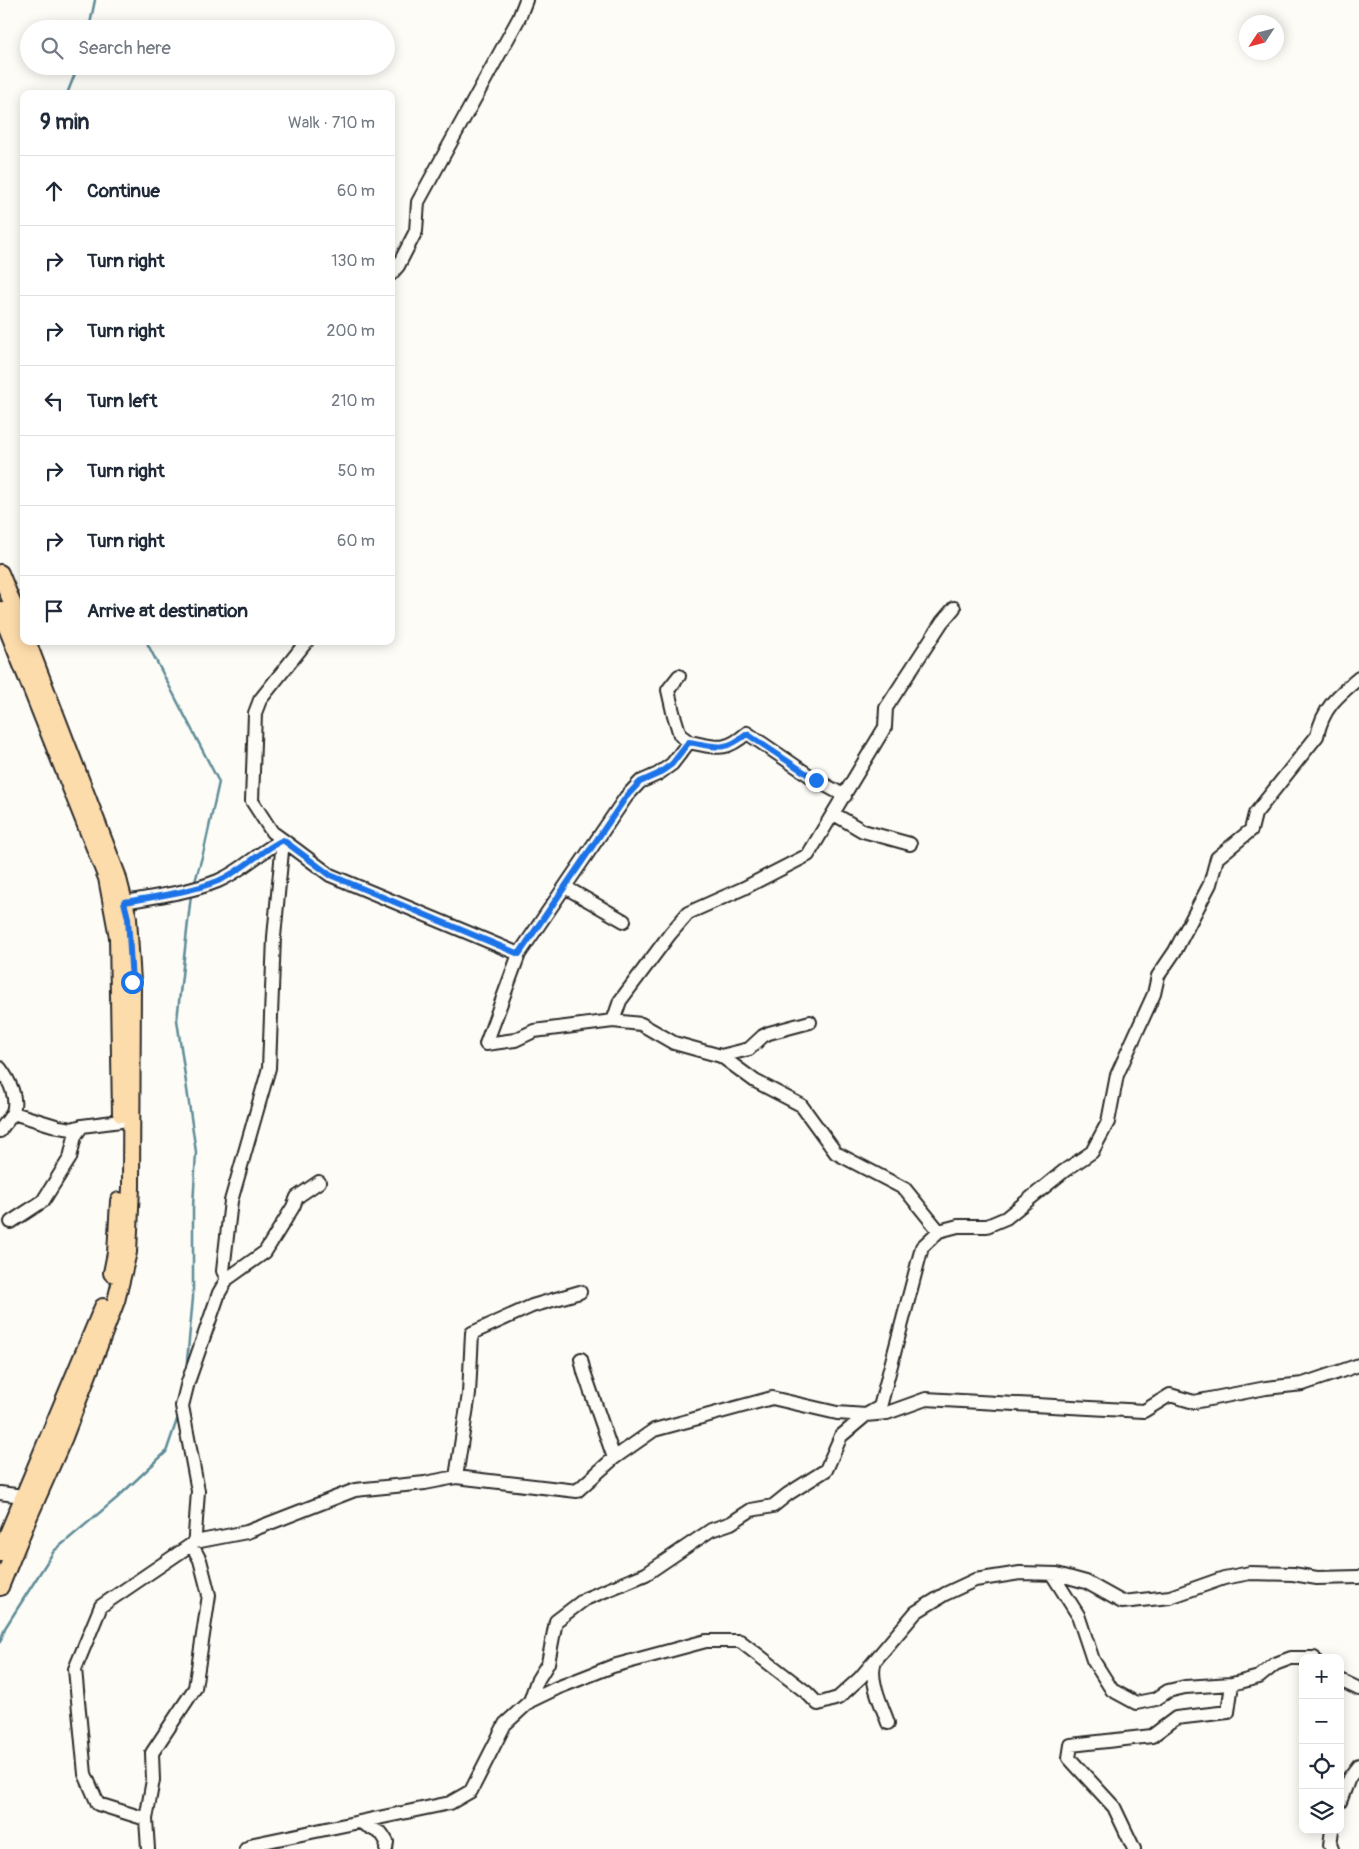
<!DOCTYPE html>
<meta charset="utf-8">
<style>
:root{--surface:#fff;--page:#f2f2f3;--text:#1f2937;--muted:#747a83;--line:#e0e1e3}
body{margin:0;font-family:Pangolin,sans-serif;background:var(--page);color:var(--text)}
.controls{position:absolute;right:15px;bottom:15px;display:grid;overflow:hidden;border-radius:10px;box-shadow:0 2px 12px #0003}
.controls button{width:45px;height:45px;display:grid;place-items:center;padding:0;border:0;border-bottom:1px solid var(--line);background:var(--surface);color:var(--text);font:25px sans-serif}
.compass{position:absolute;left:1239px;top:15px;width:45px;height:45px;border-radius:50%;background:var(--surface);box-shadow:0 2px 12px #0003;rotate:234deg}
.stop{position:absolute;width:15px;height:15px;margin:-11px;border:4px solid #1a73e8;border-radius:50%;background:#fff}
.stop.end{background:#1a73e8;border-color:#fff;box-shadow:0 1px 5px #0008}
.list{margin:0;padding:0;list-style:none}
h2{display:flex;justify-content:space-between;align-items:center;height:65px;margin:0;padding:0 20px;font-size:21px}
h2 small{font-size:16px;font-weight:400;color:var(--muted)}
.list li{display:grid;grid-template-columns:32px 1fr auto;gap:15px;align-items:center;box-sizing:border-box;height:70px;padding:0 20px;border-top:1px solid var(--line)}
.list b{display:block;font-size:19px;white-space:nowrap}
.list em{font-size:16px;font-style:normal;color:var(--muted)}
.icon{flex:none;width:28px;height:28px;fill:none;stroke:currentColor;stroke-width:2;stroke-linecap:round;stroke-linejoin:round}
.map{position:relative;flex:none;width:1359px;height:1849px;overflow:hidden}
.search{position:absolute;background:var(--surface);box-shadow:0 2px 12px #0003;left:20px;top:20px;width:375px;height:55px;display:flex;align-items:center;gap:12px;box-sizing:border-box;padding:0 18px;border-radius:28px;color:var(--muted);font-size:19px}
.panel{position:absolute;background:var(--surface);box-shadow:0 2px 12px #0003;left:20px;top:90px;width:375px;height:555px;border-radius:10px}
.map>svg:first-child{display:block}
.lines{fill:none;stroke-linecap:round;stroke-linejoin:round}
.stream{stroke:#5e8c97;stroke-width:2.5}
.minor-casing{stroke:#2b2b2b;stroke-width:16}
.major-casing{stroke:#2b2b2b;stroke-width:20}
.minor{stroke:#fdfcf7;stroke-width:12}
.major{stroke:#fddcac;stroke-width:16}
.route{stroke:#1a73e8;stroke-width:6}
</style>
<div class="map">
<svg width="1359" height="1849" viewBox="0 0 1359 1849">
<rect width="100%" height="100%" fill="#fdfcf7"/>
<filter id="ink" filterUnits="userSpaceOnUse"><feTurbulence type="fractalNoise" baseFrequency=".02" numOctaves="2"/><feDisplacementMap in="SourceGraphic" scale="10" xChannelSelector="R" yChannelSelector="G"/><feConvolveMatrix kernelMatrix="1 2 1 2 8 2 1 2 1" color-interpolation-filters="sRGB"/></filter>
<g filter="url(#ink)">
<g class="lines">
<!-- stream -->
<path class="stream" d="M 89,29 L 95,0
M 67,94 L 78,66
M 146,641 L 219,782 L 204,850 L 194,885
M 186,1371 L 193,1298 L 193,1207 L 196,1152 L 177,1020 L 191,895
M 0,1642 L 5,1628 L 54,1551 L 117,1498 L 166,1452 L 179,1414"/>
<defs>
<path id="minor" d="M 391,274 L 398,266 L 416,231 L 418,202 L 519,18 L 526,0
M 679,676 L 668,690 L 673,712 L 680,735 L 689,742
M 834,814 L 863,831 L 910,844
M 565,887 L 624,921
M 124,902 C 153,897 191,892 218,881 C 242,871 260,851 283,840 L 272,832 L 252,801 L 255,713 L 260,700 L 307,641
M 519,954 L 486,1044 L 515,1040 L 534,1031 L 613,1021 L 620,1001 L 670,934 L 688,913 L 744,888 L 808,855 L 885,727 L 886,708 L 942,622 L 954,608
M 613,1021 L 641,1024 L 674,1043 L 721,1056 L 755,1081 L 801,1105 L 836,1153 L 905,1189 L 939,1231
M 721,1056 L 749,1049 L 763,1036 L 769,1033 L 810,1022
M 0,1068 C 9,1080 19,1099 12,1114 C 9,1120 3,1125 0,1131
M 13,1113 L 59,1127 L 72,1129 L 82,1126 L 121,1121
M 11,1222 L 43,1201 L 70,1158 L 75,1136 L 82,1126
M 227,1279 L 265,1252 L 293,1207 L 297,1197 L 319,1182
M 581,1359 L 584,1372 L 614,1458
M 456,1477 L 469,1394 L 472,1333 L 532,1306 L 580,1292
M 0,1493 L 23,1496
M 1052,1574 L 1078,1615 L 1093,1660 L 1112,1690 L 1136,1703 L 1156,1699 L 1168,1691 L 1185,1687 L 1232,1684 L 1244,1681 L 1259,1677 L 1275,1664 L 1291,1658 L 1314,1658
M 875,1661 C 868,1679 882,1705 888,1723
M 1340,1680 L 1359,1689
M 530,1701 L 537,1681 L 548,1663 L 556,1621 L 585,1599 L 646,1574 L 711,1530 L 731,1523 L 751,1510 L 773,1506 L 788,1494 L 826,1470 L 841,1436 L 866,1415 L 887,1413 L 926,1399 L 1144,1411 L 1170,1395 L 1194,1402 L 1266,1388 L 1303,1384 L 1359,1365
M 1340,1802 L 1349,1778 L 1359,1765
M 146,1819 L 153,1780 L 152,1753 L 195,1688 L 209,1595 L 200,1560 L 194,1549 L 198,1491 L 182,1406 L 188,1382 L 219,1293 L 227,1279 L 223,1271 L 231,1201 L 269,1068 L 274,937 L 283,840 L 330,875 L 519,954 L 626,797 L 640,782 L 658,774 L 672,764 L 689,742 C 717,747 724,753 747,733 L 816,780 L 845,796
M 360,1822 L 382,1834 L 387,1842 L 386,1849
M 148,1849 L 146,1819 L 98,1804 L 85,1774 L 75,1669 L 101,1606 L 195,1542 L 247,1532 L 355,1490 L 425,1483 L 456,1477 L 577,1491 L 614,1458 L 654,1430 L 772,1398 L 837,1413 L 866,1415 L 880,1407 L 922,1247 L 939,1231 L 958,1226 L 987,1226 L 1006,1218 L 1064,1171 L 1092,1152 L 1108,1122 L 1117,1075 L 1154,994 L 1158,976 L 1175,951 L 1210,884 L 1217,858 L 1251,830 L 1255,814 L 1317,736 C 1323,708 1337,696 1359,678
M 246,1849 L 254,1844 L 450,1803 L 471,1791 L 505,1724 L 530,1701 L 557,1688 L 613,1666 L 706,1641 L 740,1641 L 806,1692 L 818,1704 L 838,1698 L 860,1678 L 916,1612 L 945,1594 L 975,1580 L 1020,1573 L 1057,1574 L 1086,1582 L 1122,1602 L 1170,1597 L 1224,1578 L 1250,1573 L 1293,1574 L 1317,1578 L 1359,1577
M 1134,1849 L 1114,1807 L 1069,1758 L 1071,1745 L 1152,1736 L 1176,1718 L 1228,1712 L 1232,1684
M 1332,1849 L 1330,1845 L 1332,1830"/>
<path id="major" d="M 0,573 L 24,632
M 0,610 L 107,878 L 118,937 L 121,1114
M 112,1273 L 116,1253 L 119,1201
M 0,1553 L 103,1307
M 0,1587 L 29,1516 L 64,1437 L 116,1301 L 128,1252 L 131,1187 L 132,982 L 128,918 L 117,875 L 27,641"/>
</defs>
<!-- minor casing -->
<use href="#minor" class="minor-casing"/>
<!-- major casing -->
<use href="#major" class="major-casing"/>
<!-- minor -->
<use href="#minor" class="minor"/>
<!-- major -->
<use href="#major" class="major"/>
</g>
</g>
<g class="lines" filter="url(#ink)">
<!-- route -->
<path class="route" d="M 132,982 L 128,918 L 124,902 C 152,897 191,892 218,881 C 242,871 260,851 283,840 L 330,875 L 519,954 L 626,797 L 640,782 L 658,774 L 672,764 L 689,742 C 717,747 724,752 747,734 L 816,780"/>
</g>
</svg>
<div class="controls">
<button>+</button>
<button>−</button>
<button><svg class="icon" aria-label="locate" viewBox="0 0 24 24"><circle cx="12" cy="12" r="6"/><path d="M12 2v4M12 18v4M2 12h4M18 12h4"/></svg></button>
<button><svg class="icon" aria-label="layers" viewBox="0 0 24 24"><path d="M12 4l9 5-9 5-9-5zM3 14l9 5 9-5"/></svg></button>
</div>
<svg class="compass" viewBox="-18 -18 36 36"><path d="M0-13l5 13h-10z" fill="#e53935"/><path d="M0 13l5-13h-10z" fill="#747a83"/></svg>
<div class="stop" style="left:132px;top:982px"></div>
<div class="stop end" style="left:816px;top:780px"></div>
<div class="search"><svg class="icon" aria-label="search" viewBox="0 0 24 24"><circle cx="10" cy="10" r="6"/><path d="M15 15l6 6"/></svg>Search here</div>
<section class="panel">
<h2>9 min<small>Walk · 710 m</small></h2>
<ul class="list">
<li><svg class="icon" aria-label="ahead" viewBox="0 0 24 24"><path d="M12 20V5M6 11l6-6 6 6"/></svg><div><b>Continue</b></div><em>60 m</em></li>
<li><svg class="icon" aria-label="right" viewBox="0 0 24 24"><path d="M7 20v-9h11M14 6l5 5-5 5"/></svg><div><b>Turn right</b></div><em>130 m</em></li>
<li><svg class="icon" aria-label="right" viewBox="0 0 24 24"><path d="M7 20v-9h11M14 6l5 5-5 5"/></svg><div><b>Turn right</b></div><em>200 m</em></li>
<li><svg class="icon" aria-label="left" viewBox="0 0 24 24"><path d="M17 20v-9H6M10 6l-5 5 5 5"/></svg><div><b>Turn left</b></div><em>210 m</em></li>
<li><svg class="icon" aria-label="right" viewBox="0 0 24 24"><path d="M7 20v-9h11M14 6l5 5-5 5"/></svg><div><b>Turn right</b></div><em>50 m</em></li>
<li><svg class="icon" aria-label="right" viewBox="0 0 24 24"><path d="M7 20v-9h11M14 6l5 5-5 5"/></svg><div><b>Turn right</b></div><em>60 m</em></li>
<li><svg class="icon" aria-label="arrive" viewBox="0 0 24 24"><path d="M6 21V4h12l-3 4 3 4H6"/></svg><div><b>Arrive at destination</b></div></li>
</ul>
</section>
</div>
